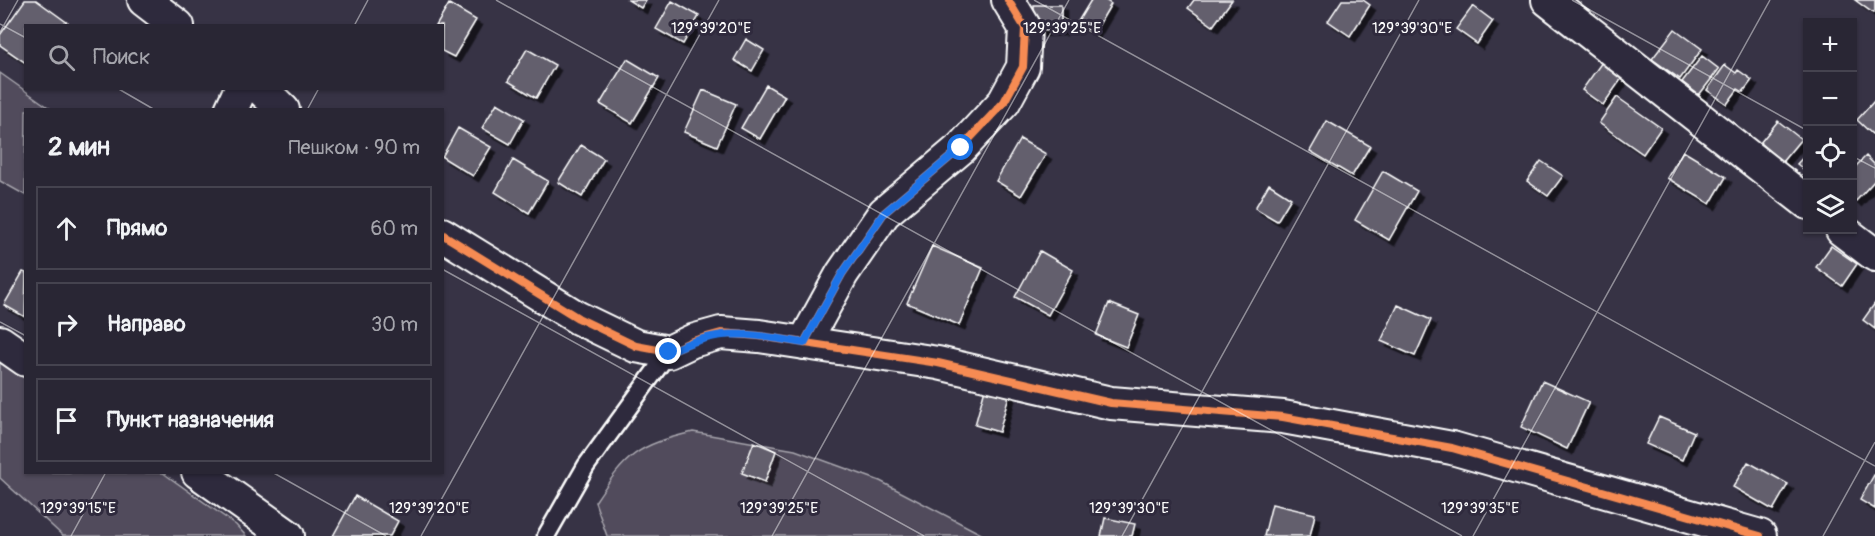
<!DOCTYPE html>
<html lang="ru">
<meta charset="utf-8">
<style>
:root{--surface:#292634;--page:#312e3c;--text:#f1f3f6;--muted:#a5a5ac;--line:#45434f}
body{margin:0;font-family:Pangolin,sans-serif;background:var(--page);color:var(--text)}
.controls{position:absolute;right:18px;top:18px;display:grid;overflow:hidden;border-radius:0px;box-shadow:0 2px 4px #0004}
.controls button{width:54px;height:54px;display:grid;place-items:center;padding:0;border:0;border-bottom:2px solid var(--line);background:var(--surface);color:var(--text);font:30px sans-serif}
.stop{position:absolute;width:18px;height:18px;margin:-14px;border:4px solid #1a73e8;border-radius:50%;background:#fff}
.stop.end{background:#1a73e8;border-color:#fff;box-shadow:0 2px 6px #0008}
.list{margin:0;padding:0;list-style:none}
h2{display:flex;justify-content:space-between;align-items:center;height:78px;margin:0;padding:0 24px;font-size:26px}
h2 small{font-size:20px;font-weight:400;color:var(--muted)}
.list li{display:grid;grid-template-columns:39px 1fr auto;gap:18px;align-items:center;box-sizing:border-box;height:84px;margin:0 12px 12px;padding:0 12px;border:2px solid var(--line);border-radius:0px}
.list b{display:block;font-size:22px;white-space:nowrap}
.list em{font-size:20px;font-style:normal;color:var(--muted)}
.icon{flex:none;width:33px;height:33px;fill:none;stroke:currentColor;stroke-width:2;stroke-linecap:round;stroke-linejoin:round}
.map{position:relative;flex:none;width:1875px;height:536px;overflow:hidden}
.search{position:absolute;background:var(--surface);box-shadow:0 2px 4px #0004;left:24px;top:24px;width:420px;height:66px;display:flex;align-items:center;gap:15px;box-sizing:border-box;padding:0 21px;border-radius:0px;color:var(--muted);font-size:22px}
.panel{position:absolute;background:var(--surface);box-shadow:0 2px 4px #0004;left:24px;top:108px;width:420px;height:366px;border-radius:0px}
.map>svg:first-child{display:block}
.green{fill:#514c5c;stroke:#a8a6ae;stroke-width:1.5}
.building{fill:#635f6d;stroke:#fff;stroke-width:1.5;filter:url(#shadow)}
.lines{fill:none;stroke-linecap:round;stroke-linejoin:round}
.lane-casing{stroke:#fff;stroke-width:21}
.street-casing{stroke:#fff;stroke-width:36}
.lane{stroke:#2f2a3d;stroke-width:16}
.street{stroke:#2f2a3d;stroke-width:32}
.cycleway-casing{stroke:#2f2a3d;stroke-width:11}
.cycleway{stroke:#f68b52;stroke-width:8}
.route{stroke:#1a73e8;stroke-width:8}
.ticks{fill:none;stroke:#fff;stroke-width:1.5;stroke-opacity:0.45}
.ticks-label{font-size:15px;text-anchor:middle;fill:#fff;stroke:#2f2a3d;stroke-width:6;stroke-linejoin:round;paint-order:stroke}
</style>
<div class="map">
<svg width="1875" height="536" viewBox="0 0 1875 536">
<defs>
<filter id="shadow"><feDropShadow dx="5.5" dy="5.5" stdDeviation="0" flood-color="#0009"/></filter>
</defs>
<rect width="100%" height="100%" fill="#373345"/>
<filter id="ink" filterUnits="userSpaceOnUse"><feTurbulence type="fractalNoise" baseFrequency=".0167" numOctaves="2"/><feDisplacementMap in="SourceGraphic" scale="12" xChannelSelector="R" yChannelSelector="G"/><feConvolveMatrix kernelMatrix="1 2 1 2 8 2 1 2 1" color-interpolation-filters="sRGB"/></filter>
<g filter="url(#ink)">
<!-- green -->
<path class="green" d="M 0,73 L 51,109 L 26,110 L 25,195 L 0,181 Z
M 0,362 L 25,378 L 26,472 L 163,473 L 236,525 L 246,536 L 63,536 L 0,478 Z
M 693,432 L 795,450 L 880,481 L 985,536 L 607,536 L 595,502 C 627,454 637,445 693,432 Z"/>
<!-- building -->
<path class="building" d="M 25,0 L 36,0 L 72,26 L 26,26 L 26,63 L 0,45 L 0,35 Z
M 628,0 L 646,0 L 641,8 Z
M 1091,0 L 1105,0 L 1111,4 L 1094,33 L 1077,23 Z
M 1194,0 L 1232,0 L 1213,26 L 1188,8 Z
M 1342,0 L 1363,0 L 1370,5 L 1350,36 L 1328,21 Z
M 1855,0 L 1875,0 L 1875,11 L 1873,13 Z
M 672,1 L 699,16 L 683,44 L 656,29 Z
M 449,4 L 476,20 L 454,57 L 442,51 L 442,26 L 436,26 Z
M 1034,5 L 1061,5 L 1061,30 L 1034,31 Z
M 1473,6 L 1493,21 L 1477,44 L 1456,29 Z
M 1675,29 L 1702,49 L 1680,79 L 1652,59 Z
M 746,39 L 764,50 L 752,71 L 734,60 Z
M 527,49 L 555,65 L 536,98 L 508,81 Z
M 1702,56 L 1719,69 L 1699,95 L 1682,82 Z
M 627,59 L 659,78 L 632,123 L 600,104 Z
M 1602,62 L 1622,78 L 1603,105 L 1582,90 Z
M 1725,65 L 1736,73 L 1738,70 L 1752,80 L 1743,92 L 1738,89 L 1727,104 L 1707,90 Z
M 766,85 L 785,96 L 760,139 L 741,128 Z
M 703,90 L 736,104 L 717,146 L 684,132 Z
M 1617,97 L 1661,128 L 1643,154 L 1599,123 Z
M 1875,100 L 1875,131 L 1872,134 L 1857,120 Z
M 497,103 L 524,119 L 510,144 L 482,128 Z
M 1327,121 L 1370,146 L 1352,176 L 1310,151 Z
M 1778,121 L 1801,139 L 1782,162 L 1760,143 Z
M 458,128 L 491,147 L 473,176 L 442,157 Z
M 1020,139 L 1046,154 L 1021,196 L 996,181 Z
M 581,145 L 604,159 L 582,197 L 558,182 Z
M 1683,151 L 1726,177 L 1710,204 L 1667,178 Z
M 1808,152 L 1808,173 L 1797,164 Z
M 1866,156 L 1875,165 L 1875,180 L 1856,201 L 1852,197 L 1852,170 Z
M 513,160 L 548,181 L 529,213 L 495,192 Z
M 1541,161 L 1563,176 L 1548,196 L 1527,181 Z
M 1383,171 L 1417,191 L 1389,240 L 1355,220 Z
M 1269,184 L 1291,198 L 1277,221 L 1255,208 Z
M 932,246 L 983,268 L 959,325 L 907,303 Z
M 1831,246 L 1857,264 L 1842,286 L 1816,267 Z
M 1040,251 L 1073,270 L 1048,315 L 1015,297 Z
M 23,272 L 26,273 L 25,317 L 4,305 Z
M 1109,303 L 1139,315 L 1126,347 L 1096,335 Z
M 1875,303 L 1875,329 L 1863,320 Z
M 1398,305 L 1431,320 L 1415,356 L 1381,341 Z
M 1542,381 L 1589,402 L 1567,449 L 1521,427 Z
M 986,385 L 1010,392 L 999,432 L 975,425 Z
M 1659,417 L 1694,432 L 1682,460 L 1646,444 Z
M 754,442 L 776,451 L 765,482 L 742,473 Z
M 1748,462 L 1788,484 L 1773,510 L 1733,487 Z
M 1874,475 L 1875,476 L 1875,509 L 1860,500 Z
M 355,496 L 398,521 L 390,536 L 333,536 Z
M 1272,504 L 1315,514 L 1310,536 L 1264,536 Z
M 1105,518 L 1135,524 L 1132,536 L 1101,536 Z"/>
<g class="lines">
<defs>
<path id="lane" d="M 546,536 L 586,466 L 669,352"/>
<path id="street" d="M 144,0 L 178,26
M 1548,0 L 1808,203
M 260,88 L 283,110
M 231,110 L 241,88
M 1842,230 L 1875,255
M 442,234 L 578,318 L 636,346 L 669,352 L 692,341 L 721,333 L 759,336 L 938,363 L 1111,403 L 1283,417 L 1452,448 L 1760,536
M 0,342 L 26,360
M 804,343 L 842,274 L 884,213 L 961,148 L 1004,102 L 1023,67 L 1025,28 L 1008,0
M 198,472 L 288,536"/>
</defs>
<!-- lane casing -->
<use href="#lane" class="lane-casing"/>
<!-- street casing -->
<use href="#street" class="street-casing"/>
<!-- lane -->
<use href="#lane" class="lane"/>
<!-- street -->
<use href="#street" class="street"/>
<defs>
<path id="cycleway" d="M 442,234 L 578,318 L 636,346 L 669,352 L 692,341 L 721,333 L 759,336 L 938,363 L 1111,403 L 1283,417 L 1452,448 L 1760,536
M 804,343 L 842,274 L 884,213 L 961,148 L 1004,102 L 1023,67 L 1025,28 L 1008,0"/>
</defs>
<!-- cycleway casing -->
<use href="#cycleway" class="cycleway-casing"/>
<!-- cycleway -->
<use href="#cycleway" class="cycleway"/>
</g>
</g>
<g class="lines" filter="url(#ink)">
<!-- route -->
<path class="route" d="M 669,352 C 722,326 748,334 804,343 L 842,274 L 884,213 L 961,148"/>
</g>
<!-- ticks -->
<path class="ticks" d="M 496,0 L 1462,536M 1034,0 L 1875,466M 1572,0 L 1808,131M 0,24 L 26,38M 354,26 L 368,0M 0,32 L 18,0M 117,88 L 155,110M 307,110 L 319,88M 1852,156 L 1875,168M 442,269 L 924,536M 0,322 L 26,336M 272,472 L 386,536M 71,536 L 106,472M 421,536 L 719,0M 772,536 L 1069,0M 1122,536 L 1419,0M 1473,536 L 1770,0M 1823,536 L 1875,442"/>
<g class="ticks-label">
<text x="711" y="33">129°39'20"E</text>
<text x="1062" y="33">129°39'25"E</text>
<text x="1412" y="33">129°39'30"E</text>
<text x="78" y="513">129°39'15"E</text>
<text x="429" y="513">129°39'20"E</text>
<text x="779" y="513">129°39'25"E</text>
<text x="1129" y="513">129°39'30"E</text>
<text x="1480" y="513">129°39'35"E</text>
</g>
</svg>
<div class="controls">
<button>+</button>
<button>−</button>
<button><svg class="icon" aria-label="locate" viewBox="0 0 24 24"><circle cx="12" cy="12" r="6"/><path d="M12 2v4M12 18v4M2 12h4M18 12h4"/></svg></button>
<button><svg class="icon" aria-label="layers" viewBox="0 0 24 24"><path d="M12 4l9 5-9 5-9-5zM3 14l9 5 9-5"/></svg></button>
</div>
<div class="stop" style="left:961px;top:148px"></div>
<div class="stop end" style="left:669px;top:352px"></div>
<div class="search"><svg class="icon" aria-label="search" viewBox="0 0 24 24"><circle cx="10" cy="10" r="6"/><path d="M15 15l6 6"/></svg>Поиск</div>
<section class="panel">
<h2>2 мин<small>Пешком · 90 m</small></h2>
<ul class="list">
<li><svg class="icon" aria-label="ahead" viewBox="0 0 24 24"><path d="M12 20V5M6 11l6-6 6 6"/></svg><div><b>Прямо</b></div><em>60 m</em></li>
<li><svg class="icon" aria-label="right" viewBox="0 0 24 24"><path d="M7 20v-9h11M14 6l5 5-5 5"/></svg><div><b>Направо</b></div><em>30 m</em></li>
<li><svg class="icon" aria-label="arrive" viewBox="0 0 24 24"><path d="M6 21V4h12l-3 4 3 4H6"/></svg><div><b>Пункт назначения</b></div></li>
</ul>
</section>
</div>
